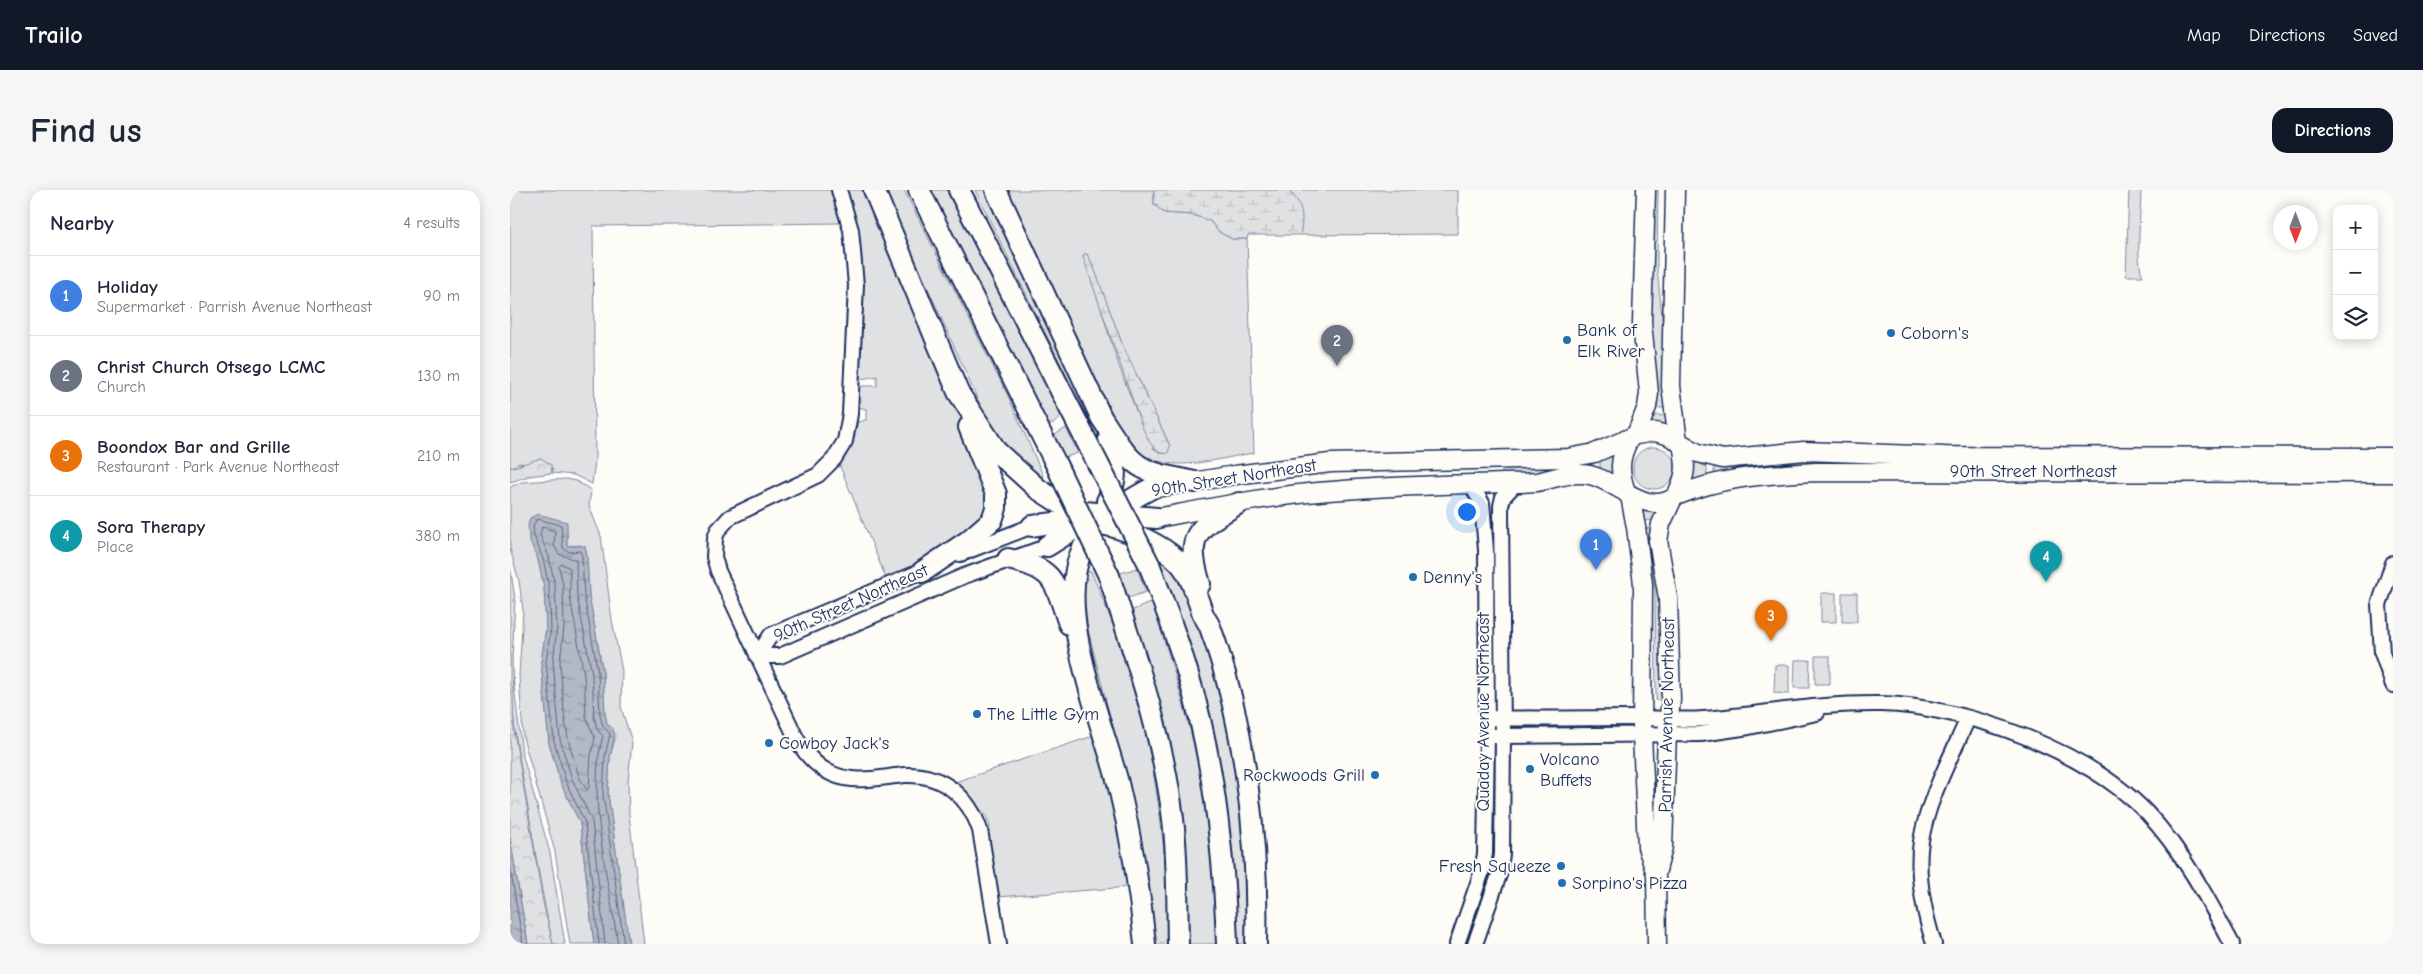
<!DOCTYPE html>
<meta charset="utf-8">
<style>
:root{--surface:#fff;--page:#f6f6f7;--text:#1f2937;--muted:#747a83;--line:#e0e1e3;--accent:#111827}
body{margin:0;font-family:"Comic Neue",sans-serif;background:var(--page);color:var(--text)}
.controls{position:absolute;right:15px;top:15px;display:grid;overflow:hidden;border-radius:10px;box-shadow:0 2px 12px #0003}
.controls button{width:45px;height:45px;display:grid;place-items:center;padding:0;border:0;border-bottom:1px solid var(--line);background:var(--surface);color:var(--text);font:25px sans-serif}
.compass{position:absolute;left:1763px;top:15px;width:45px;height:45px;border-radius:50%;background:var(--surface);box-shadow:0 2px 12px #0003;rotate:180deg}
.you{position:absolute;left:956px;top:321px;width:18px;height:18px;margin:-12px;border:4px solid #fff;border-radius:50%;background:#1a73e8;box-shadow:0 0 0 8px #1a73e833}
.badge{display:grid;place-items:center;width:32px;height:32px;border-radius:50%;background:var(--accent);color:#fff;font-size:16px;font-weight:700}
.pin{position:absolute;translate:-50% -41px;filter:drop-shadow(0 1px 2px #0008)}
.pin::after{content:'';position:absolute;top:26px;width:18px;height:15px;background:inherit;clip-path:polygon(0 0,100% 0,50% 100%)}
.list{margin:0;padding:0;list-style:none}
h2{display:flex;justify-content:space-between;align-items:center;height:65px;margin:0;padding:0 20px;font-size:21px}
h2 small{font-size:16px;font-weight:400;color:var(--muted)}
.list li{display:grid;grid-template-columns:32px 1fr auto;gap:15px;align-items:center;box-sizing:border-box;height:80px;padding:0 20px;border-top:1px solid var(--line)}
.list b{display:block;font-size:19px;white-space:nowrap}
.list p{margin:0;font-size:16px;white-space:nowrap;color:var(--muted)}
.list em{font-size:16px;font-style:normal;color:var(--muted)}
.icon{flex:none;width:28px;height:28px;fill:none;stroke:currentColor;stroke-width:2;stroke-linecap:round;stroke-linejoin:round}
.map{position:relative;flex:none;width:1883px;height:754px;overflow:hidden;border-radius:15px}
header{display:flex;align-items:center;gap:30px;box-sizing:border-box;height:70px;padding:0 25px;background:var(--accent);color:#fff}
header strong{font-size:24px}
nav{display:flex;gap:28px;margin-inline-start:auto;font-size:18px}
.intro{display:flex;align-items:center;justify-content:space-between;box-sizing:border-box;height:120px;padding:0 30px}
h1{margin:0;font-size:35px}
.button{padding:12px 22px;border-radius:15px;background:var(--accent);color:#fff;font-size:18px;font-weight:700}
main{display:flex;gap:30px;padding:0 30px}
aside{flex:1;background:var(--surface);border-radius:15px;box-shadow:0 2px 12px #0003}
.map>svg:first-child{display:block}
.green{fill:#e0e1e3;stroke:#7e88a0;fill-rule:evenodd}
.forest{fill:url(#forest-crowns);stroke:#7e88a0}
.wetland{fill:url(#wetland-marsh);stroke:#7e88a0}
.water{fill:url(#water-ripples);stroke:#76819c}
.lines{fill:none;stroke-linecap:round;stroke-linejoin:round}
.shore{stroke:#586687;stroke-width:1}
.minor-casing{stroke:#1b2f5e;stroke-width:18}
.major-casing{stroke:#1b2f5e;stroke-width:21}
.highway-casing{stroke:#1b2f5e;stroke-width:24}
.minor{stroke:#fdfcf7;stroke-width:14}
.major{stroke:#fdfcf7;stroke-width:18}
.highway{stroke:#fdfcf7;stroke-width:20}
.highway-bridge-casing{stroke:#1b2f5e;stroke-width:24;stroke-linecap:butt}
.highway-bridge{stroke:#fdfcf7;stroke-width:20}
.poi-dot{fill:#1f6fb2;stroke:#fdfcf7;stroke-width:2}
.labels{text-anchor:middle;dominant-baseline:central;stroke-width:4;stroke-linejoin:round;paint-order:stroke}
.poi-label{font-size:18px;fill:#1b2f5e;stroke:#fdfcf7;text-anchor:start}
.street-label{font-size:18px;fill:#1b2f5e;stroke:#fdfcf7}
</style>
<header>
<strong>Trailo</strong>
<nav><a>Map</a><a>Directions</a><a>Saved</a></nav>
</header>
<div class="intro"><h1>Find us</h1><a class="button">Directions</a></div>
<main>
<aside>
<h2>Nearby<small>4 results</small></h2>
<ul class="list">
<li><span class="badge" style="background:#3f7fe0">1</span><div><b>Holiday</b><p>Supermarket · Parrish Avenue Northeast</p></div><em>90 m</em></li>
<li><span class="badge" style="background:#6b7280">2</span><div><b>Christ Church Otsego LCMC</b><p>Church</p></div><em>130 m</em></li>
<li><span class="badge" style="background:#e8710a">3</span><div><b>Boondox Bar and Grille</b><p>Restaurant · Park Avenue Northeast</p></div><em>210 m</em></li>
<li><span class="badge" style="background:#0f9aa8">4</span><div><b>Sora Therapy</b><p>Place</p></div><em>380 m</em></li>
</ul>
</aside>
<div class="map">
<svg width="1883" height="754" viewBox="0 0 1883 754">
<defs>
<pattern id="forest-crowns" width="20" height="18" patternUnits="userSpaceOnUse" patternTransform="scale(1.25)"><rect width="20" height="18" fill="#e0e1e3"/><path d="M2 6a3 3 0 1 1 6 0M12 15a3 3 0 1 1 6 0" fill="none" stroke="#c0c1c5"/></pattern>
<pattern id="wetland-marsh" width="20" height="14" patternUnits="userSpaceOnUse" patternTransform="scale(1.25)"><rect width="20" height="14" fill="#e0e1e3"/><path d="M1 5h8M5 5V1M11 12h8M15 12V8" fill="none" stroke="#c0c1c5"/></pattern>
<pattern id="water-ripples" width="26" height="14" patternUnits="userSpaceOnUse" patternTransform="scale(1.25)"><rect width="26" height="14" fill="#b3b8c5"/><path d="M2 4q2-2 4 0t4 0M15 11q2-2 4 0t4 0" fill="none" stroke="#9196a3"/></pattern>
</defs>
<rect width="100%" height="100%" fill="#fdfcf7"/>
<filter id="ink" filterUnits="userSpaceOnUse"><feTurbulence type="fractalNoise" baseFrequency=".02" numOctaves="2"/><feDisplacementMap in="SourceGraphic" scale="10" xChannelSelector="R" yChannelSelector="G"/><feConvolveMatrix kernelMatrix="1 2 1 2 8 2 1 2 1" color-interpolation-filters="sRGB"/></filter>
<g filter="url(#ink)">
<!-- green -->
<path class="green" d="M 0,0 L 322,0 L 332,33 L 83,36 L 85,271 L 82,294 L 64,285 L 42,283 L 43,279 L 9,273 L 0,278 Z
M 336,0 L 354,0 L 370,43 L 453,230 L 481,313 C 460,349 414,371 376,388 L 329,274 L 340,258 L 348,232 L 356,230 L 356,219 L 348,217 L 348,196 L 367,196 L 367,186 L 351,189 L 349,187 C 352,124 359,60 336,0 Z
M 374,0 L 394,0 L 499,208 L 533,285 L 531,289 C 508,270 491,252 475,226 Z
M 417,0 L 440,0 L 552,223 L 551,227 L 543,234 L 537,234 Z
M 465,0 L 482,0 L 593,240 L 597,268 Z
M 494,0 L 644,0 L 644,14 L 654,23 L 683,25 L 700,31 L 709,42 L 722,49 L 737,49 L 744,263 C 714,267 666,283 639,267 L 636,271 L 621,258 L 604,227 ZM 577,64 L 613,156 L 660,256 L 644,259 C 613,198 593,130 577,64 Z
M 777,0 L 948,0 L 948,44 L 790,45 C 793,30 790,9 777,0 Z
M 1144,0 L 1148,0 L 1147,78 L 1155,156 L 1157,218 L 1147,218 L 1148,203 L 1142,161 L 1141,120 Z
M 1619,0 L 1631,0 C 1631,19 1625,73 1633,86 L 1616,86 Z
M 1145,225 L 1157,226 L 1158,235 L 1140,234 Z
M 556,238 L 568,263 L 553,268 L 543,246 Z
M1123 278a21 21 0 1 1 42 0a21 21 0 1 1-42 0Z
M 1102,265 L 1105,268 L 1103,286 L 1090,279 L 1090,269 Z
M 1083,270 L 1083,277 L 992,287 L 992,276 Z
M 1184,271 L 1197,277 L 1197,287 L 1185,292 L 1182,289 Z
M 1281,271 L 1327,273 L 1327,276 L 1204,287 L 1204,278 Z
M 56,289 L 66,291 L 81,300 L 79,316 L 91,346 L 102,430 L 112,481 L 111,517 L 122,552 L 118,592 L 119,624 L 134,754 L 119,754 L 98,604 L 100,567 L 105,549 L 103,538 L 97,534 L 95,524 L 93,483 L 79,405 L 77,366 L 76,360 L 71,355 L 57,356 L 57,338 L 19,348 L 28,370 L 34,397 L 36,438 L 31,472 L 39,553 L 51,594 L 70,633 L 84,754 L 60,754 L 45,662 L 13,547 L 9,486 L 13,420 L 9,391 L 0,359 L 0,297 L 12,292 Z
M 1133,321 L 1148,322 L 1145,333 L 1139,330 L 1133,332 Z
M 1139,338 L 1143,339 L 1149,396 L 1153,510 L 1146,510 L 1145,400 L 1134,339 Z
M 643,361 L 668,374 C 679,403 693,433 702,463 C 730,557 735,656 740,754 L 727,754 C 727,618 697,486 643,361 Z
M 627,378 L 636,402 L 618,408 L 615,407 L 604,385 Z
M 581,381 C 593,410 606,439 615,469 C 645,561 658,658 658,754 L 643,754 L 626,629 L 574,424 L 572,407 L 575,382 Z
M 1311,403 L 1326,403 L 1326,432 L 1311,432 Z
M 1332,403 L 1347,403 L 1347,432 L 1332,432 Z
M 640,413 L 643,416 C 670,498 696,583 704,670 C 706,698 706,726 706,754 L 678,754 C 681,642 659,530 622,425 L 623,420 Z
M 1305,466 L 1320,466 L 1320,494 L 1305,494 Z
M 1285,470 L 1300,470 L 1299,498 L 1284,498 Z
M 1265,475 L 1279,475 L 1279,504 L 1264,503 Z
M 3,487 L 12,563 L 40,663 L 55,754 L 43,754 C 32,707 25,659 17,612 C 10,570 0,530 3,487 Z
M 586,545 L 620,697 L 488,707 L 478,644 L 480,636 L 475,623 C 467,619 454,600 445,592 Z"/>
<!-- forest -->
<path class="forest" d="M 31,268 L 41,275 L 42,283 L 19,286 L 0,292 L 0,278 Z
M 0,376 L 5,409 L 2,471 L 4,541 L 33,712 L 43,754 L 18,754 L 0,648 Z"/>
<!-- wetland -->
<path class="wetland" d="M 777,0 C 793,12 794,26 790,45 L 738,45 L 737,49 L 722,49 L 709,42 L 700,31 L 683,25 L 654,23 L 644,14 L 644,0 Z
M 574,64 L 577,64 L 583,75 L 613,156 L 660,256 L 658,263 C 643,267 636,244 631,234 L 573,67 Z"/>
<!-- water -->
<path class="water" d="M 28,324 L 57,332 L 57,356 L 75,356 L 77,366 L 79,405 L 93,483 L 95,524 L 97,534 L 105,544 L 100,567 L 98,604 L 119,754 L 84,754 L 70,633 L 51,594 L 39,553 L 31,472 L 36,438 L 34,397 L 28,370 L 19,348 L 18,335 L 20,328 Z
M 0,648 L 18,754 L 0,754 Z"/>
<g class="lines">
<!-- shore -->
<path class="shore" d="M 52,374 L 60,378 L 60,407 L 74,485 L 76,527 L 85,548 L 81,565 L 79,598 L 77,600 L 69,587 L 58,549 L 54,523 L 50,472 L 54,437 L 53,395 L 49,377 Z
M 0,677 L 13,754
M 89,754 L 75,633 L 56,592 L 44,551 L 36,472 L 41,438 L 39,397 L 33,369 L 24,346 L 23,336 L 27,329 L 51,335 L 53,358 L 59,362 L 70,361 L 72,366 L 74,405 L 88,483 L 90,525 L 93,536 L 100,544 L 95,566 L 93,604 L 114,754
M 95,754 L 82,631 L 62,589 L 50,550 L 43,472 L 47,438 L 45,396 L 39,367 L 30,345 L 32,337 L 45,341 L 44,355 L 49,364 L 66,370 L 67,406 L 82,484 L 84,526 L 87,539 L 93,546 C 76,602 99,694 108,754"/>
<defs>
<path id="minor" d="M 329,0 L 341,40 L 346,95 L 340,224 L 335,251 L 324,269 L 308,285 L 220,327 L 208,340 L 205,348 L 204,367 L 208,381 L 286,548 C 298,569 316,587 342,589 C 360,591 379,586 396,585 C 433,584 459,607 470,640 L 489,754
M 450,364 L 530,333
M 1883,373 L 1869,415 L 1872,463 L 1883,495
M 247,466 L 261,445 L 419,378
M 247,466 L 270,466 L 454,386 L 544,354
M 977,528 C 1028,529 1079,528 1130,528 C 1151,528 1173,531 1193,529 C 1253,524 1311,513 1371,514 C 1455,516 1578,561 1637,623 C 1672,660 1698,709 1722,754
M 985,546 L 1191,544 L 1239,537 L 1307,523
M 947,754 L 971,684 L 975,664 L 977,546 L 976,360 L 972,313 L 960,293
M 965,754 L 989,685 L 992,664 L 993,546 L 991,316 L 993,307 L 1007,292
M 1424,754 C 1414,722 1406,684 1411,651 C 1418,608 1441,568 1458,528"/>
<path id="major" d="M 1165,0 L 1161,196 L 1168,252
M 1126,245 L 1137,217 L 1139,203 L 1132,133 L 1136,0
M 640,299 L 725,285 L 820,273 L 1058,268 L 1085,263 L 1126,245 L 1145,242 L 1157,245 L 1188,263 L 1213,269 L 1294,261 L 1435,266 L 1883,267
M 1117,304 C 1109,283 1108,269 1120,248
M 1120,306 L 1126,337 L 1133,394 L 1132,544 L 1137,657 L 1146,684
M 1166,306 C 1214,286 1255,285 1306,282 L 1883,283
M 647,328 C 700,318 754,307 808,302 C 870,296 931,295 993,293 C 1004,293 1016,293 1027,292 C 1042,289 1056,283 1072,284 C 1104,285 1135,330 1166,306 C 1176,285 1177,278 1172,255
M 1147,754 L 1146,684 L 1153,657 L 1157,544 L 1161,510 L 1158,408 L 1148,351 L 1151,334 L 1163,308"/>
<path id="highway" d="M 364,0 L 448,202 L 487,262 L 528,299 L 562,321 L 647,328
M 409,0 L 544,270
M 449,0 L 581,260
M 486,0 L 591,227 C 625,280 624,280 685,292
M 597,311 C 608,292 607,269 599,248
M 522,336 C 565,329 595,329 635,349 C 647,355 658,361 667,370 C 681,383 686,406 693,424 C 695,429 698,432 700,437 C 735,532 749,654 746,754
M 537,356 L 577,331
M 498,369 C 546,379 544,391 559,434
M 639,374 C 652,409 666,444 677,481 C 704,569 714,662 717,754
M 412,382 L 458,351 L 482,330 L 486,318 L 486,304 L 459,237
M 599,386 C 625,466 653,545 663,629 C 668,670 667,712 668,754
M 690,394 C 674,343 688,338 729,313
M 635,754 C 630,700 621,646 608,593 C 592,530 543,419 573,358 C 586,330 614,313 640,299"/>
</defs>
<!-- minor casing -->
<use href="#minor" class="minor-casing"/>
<!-- major casing -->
<use href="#major" class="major-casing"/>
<!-- highway casing -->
<use href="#highway" class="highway-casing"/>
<!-- minor -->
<use href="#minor" class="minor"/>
<!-- major -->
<use href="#major" class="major"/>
<!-- highway -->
<use href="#highway" class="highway"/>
<defs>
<path id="highway-bridge" d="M 581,260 L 639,374
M 544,270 L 599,386"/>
</defs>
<!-- highway-bridge casing -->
<use href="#highway-bridge" class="highway-bridge-casing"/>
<!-- highway-bridge -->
<use href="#highway-bridge" class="highway-bridge"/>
</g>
</g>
<!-- markers -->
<g class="poi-dot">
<circle cx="1381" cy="143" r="5"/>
<circle cx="1057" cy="150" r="5"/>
<circle cx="903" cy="387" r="5"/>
<circle cx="467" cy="524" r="5"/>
<circle cx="259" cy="553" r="5"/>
<circle cx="1020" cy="579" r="5"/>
<circle cx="865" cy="585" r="5"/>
<circle cx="1051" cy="676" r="5"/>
<circle cx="1052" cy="693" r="5"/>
</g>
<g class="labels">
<!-- poi labels -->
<g class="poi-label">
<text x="1067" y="140">Bank of<tspan x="1067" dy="21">Elk River</tspan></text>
<text x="1391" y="143">Coborn's</text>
<text x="913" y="387">Denny's</text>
<text x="477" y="524">The Little Gym</text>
<text x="269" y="553">Cowboy Jack's</text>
<text x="1030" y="569">Volcano<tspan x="1030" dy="21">Buffets</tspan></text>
<text x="855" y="585" text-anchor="end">Rockwoods Grill</text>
<text x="1041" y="676" text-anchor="end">Fresh Squeeze</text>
<text x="1062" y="693">Sorpino's Pizza</text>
</g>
<!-- street labels -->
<g class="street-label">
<text x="1523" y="281">90th Street Northeast</text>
<text transform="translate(724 288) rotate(-9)">90th Street Northeast</text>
<text transform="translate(341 413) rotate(-24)">90th Street Northeast</text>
<text transform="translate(973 522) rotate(-90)">Quaday Avenue Northeast</text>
<text transform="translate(1157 525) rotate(-89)">Parrish Avenue Northeast</text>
</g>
</g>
</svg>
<div class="controls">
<button>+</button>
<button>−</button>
<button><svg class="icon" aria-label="layers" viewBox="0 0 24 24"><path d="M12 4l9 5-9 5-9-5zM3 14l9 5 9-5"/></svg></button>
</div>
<svg class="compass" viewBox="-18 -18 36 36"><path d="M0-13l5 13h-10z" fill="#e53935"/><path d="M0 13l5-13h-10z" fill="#747a83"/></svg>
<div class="you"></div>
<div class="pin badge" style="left:1086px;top:380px;background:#3f7fe0">1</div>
<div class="pin badge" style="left:827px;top:176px;background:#6b7280">2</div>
<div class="pin badge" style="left:1261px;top:451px;background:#e8710a">3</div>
<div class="pin badge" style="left:1536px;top:392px;background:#0f9aa8">4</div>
</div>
</main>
